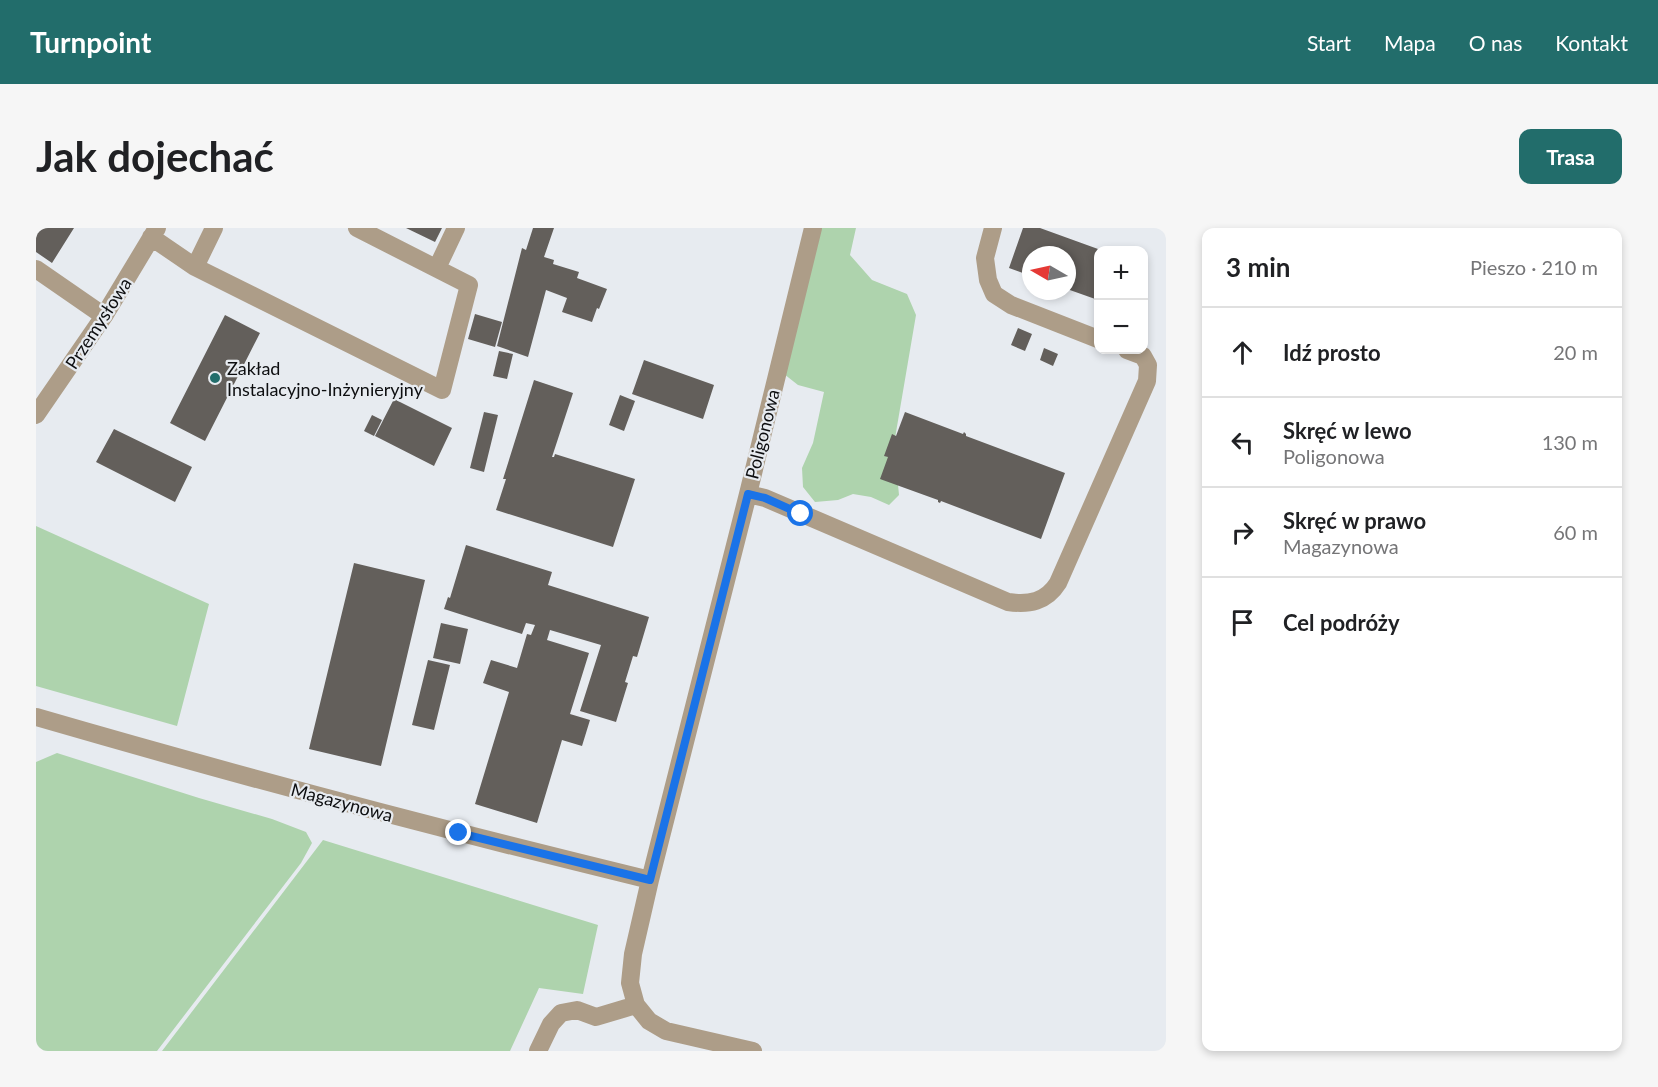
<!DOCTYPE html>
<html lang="pl">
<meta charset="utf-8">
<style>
:root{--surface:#fff;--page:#f6f6f6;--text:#202124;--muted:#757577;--line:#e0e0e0;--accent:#226d6b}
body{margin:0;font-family:Lato,sans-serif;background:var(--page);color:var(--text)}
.controls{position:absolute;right:18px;top:18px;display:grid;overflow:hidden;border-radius:12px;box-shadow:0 3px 9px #0003}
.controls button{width:54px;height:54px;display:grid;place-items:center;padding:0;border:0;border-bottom:2px solid var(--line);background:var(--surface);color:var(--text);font:30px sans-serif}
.compass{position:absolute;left:986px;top:18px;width:54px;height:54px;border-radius:50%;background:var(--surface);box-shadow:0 3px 9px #0003;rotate:279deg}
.stop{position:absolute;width:18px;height:18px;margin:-14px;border:4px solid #1a73e8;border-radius:50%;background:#fff}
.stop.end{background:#1a73e8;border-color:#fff;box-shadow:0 2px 6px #0008}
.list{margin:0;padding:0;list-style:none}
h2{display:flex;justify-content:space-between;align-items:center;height:78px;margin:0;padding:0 24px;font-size:26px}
h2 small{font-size:20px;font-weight:400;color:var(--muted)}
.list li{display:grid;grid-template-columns:39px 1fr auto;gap:18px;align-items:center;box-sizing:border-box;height:90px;padding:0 24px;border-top:2px solid var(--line)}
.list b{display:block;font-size:22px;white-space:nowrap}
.list p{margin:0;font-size:20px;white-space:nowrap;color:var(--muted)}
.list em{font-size:20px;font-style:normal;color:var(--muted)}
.icon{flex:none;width:33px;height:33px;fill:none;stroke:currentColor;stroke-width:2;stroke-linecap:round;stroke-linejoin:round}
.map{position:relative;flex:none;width:1130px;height:823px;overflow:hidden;border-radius:12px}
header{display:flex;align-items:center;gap:36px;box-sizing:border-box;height:84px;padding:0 30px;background:var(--accent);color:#fff}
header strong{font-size:28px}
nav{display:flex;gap:33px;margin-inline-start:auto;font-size:21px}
.intro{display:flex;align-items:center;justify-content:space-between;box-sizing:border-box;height:144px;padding:0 36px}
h1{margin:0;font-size:42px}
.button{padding:15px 27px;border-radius:12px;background:var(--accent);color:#fff;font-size:21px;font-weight:700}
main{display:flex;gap:36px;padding:0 36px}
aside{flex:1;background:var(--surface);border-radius:12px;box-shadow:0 3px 9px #0003}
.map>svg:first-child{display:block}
.green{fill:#aed3ad}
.building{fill:#635f5b}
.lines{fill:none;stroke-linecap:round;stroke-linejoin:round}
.minor{stroke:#ad9d88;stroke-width:18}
.route{stroke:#1a73e8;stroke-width:8}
.poi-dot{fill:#226d6b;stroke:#e7ebf0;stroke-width:2}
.labels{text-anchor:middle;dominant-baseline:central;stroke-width:4.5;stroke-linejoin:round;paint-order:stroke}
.street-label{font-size:18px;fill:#0d0e10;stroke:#e7ebf0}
.poi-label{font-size:18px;fill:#0d0e10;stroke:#e7ebf0;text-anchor:start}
</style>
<header>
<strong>Turnpoint</strong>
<nav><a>Start</a><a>Mapa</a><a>O nas</a><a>Kontakt</a></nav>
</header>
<div class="intro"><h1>Jak dojechać</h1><a class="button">Trasa</a></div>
<main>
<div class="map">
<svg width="1130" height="823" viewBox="0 0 1130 823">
<rect width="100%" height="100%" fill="#e7ebf0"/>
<!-- green -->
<path class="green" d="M 783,0 L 820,0 L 814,27 L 836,52 L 871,66 L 880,87 L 858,216 L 863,267 L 853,277 L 835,269 L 817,266 L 802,272 L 779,274 L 767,259 L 766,240 L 777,215 L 788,164 L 762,157 L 748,146 Z
M 0,298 L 173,376 L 141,498 L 0,458 Z
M 21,525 L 163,570 L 236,591 L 270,604 L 276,615 L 265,635 L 121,823 L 0,823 L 0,534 Z
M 287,612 L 562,697 L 547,766 L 503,760 L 474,823 L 126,823 Z"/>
<!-- building -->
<path class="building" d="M 0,0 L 38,0 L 16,35 L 0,24 Z
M 370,0 L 406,0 L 399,14 Z
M 497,0 L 518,0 L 508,29 L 518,32 L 517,36 L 543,44 L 541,50 L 571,61 L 563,81 L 561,80 L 556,94 L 526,84 L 531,70 L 510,62 L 492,129 L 461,118 L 486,20 L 490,22 Z
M 987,0 L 1004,0 L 1062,21 L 1062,72 L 1031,61 L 1031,27 L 995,27 L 995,48 L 973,40 Z
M 439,86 L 466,94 L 459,119 L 432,111 Z
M 189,87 L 224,105 L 169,213 L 134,195 Z
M 982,100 L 996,106 L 989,123 L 975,117 Z
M 1008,120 L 1022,126 L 1017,138 L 1004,132 Z
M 463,123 L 477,126 L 471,151 L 457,148 Z
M 608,132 L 678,157 L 667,191 L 596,166 Z
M 498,152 L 537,165 L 516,229 L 518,229 L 519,226 L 599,251 L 577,319 L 460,282 L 470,251 L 467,251 Z
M 584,167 L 599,173 L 588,203 L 573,197 Z
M 358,171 L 416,200 L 398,238 L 339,208 Z
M 448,184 L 462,187 L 448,244 L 434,240 Z
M 869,184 L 927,206 L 928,204 L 930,206 L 930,208 L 1029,245 L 1005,311 L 905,273 L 904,275 L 902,274 L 902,272 L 844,251 L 852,229 L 848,228 L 856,206 L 860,208 Z
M 336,187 L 346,192 L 338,208 L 328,203 Z
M 78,201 L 156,239 L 139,274 L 60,234 Z
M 430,317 L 516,344 L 512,357 L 613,389 L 601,429 L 597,428 L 589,454 L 592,455 L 580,494 L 544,483 L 565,417 L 514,402 L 511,412 L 553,425 L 534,486 L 554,492 L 546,518 L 526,512 L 501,595 L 439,576 L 473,464 L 447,455 L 455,432 L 481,440 L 491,406 L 495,407 L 499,397 L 490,395 L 486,406 L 408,381 L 412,369 L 414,370 Z
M 318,335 L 389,352 L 345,538 L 273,521 Z
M 405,395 L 432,401 L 424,436 L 397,430 Z
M 392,432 L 414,437 L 398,502 L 376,497 Z"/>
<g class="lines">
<!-- minor -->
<path class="minor" d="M 957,0 L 949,30 L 952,52 L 958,66 L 975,77 L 1062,111
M 115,9 L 159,39 L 406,162 L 433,57 L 321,0
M 159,39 L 178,0
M 401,40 L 420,0
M 0,41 L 68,88
M 0,187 L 68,88 L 121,0
M 712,266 L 729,270 L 972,374 C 993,377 1010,374 1022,355 L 1111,153 L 1112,137 L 1107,128 L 1091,122
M 0,489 C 203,548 408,602 614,652
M 502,823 L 515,796 L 525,785 L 541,782 L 560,789 L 600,777
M 717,823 L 630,803 L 613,793 L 600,777 L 594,755 L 597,726 L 614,652 L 712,266 L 777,0"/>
</g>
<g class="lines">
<!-- route -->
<path class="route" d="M 423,605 L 614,652 L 712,266 L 729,270 L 765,286"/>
</g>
<!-- markers -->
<circle class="poi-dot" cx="179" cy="150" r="6"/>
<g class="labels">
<!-- street labels -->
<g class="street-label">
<text transform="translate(62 95) rotate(-57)">Przemysłowa</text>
<text transform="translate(726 206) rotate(-76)">Poligonowa</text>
<text transform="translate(306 574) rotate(15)">Magazynowa</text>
</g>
<!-- poi labels -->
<g class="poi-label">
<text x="191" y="140">Zakład<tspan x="191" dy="21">Instalacyjno-Inżynieryjny</tspan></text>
</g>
</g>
</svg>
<div class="controls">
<button>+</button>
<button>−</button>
</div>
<svg class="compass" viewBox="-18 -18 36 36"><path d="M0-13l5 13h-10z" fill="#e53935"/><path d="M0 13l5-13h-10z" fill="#757577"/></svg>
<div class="stop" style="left:765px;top:286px"></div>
<div class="stop end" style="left:423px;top:605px"></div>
</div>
<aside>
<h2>3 min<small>Pieszo · 210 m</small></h2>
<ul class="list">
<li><svg class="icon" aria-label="ahead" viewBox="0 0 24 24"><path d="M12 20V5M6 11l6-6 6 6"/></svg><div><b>Idź prosto</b></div><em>20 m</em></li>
<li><svg class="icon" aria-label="left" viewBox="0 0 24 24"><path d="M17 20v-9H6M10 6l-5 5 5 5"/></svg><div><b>Skręć w lewo</b><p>Poligonowa</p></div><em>130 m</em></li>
<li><svg class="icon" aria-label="right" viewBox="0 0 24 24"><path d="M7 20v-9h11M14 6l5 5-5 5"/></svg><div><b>Skręć w prawo</b><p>Magazynowa</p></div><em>60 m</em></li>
<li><svg class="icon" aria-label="arrive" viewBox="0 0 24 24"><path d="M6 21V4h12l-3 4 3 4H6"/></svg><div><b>Cel podróży</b></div></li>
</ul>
</aside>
</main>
